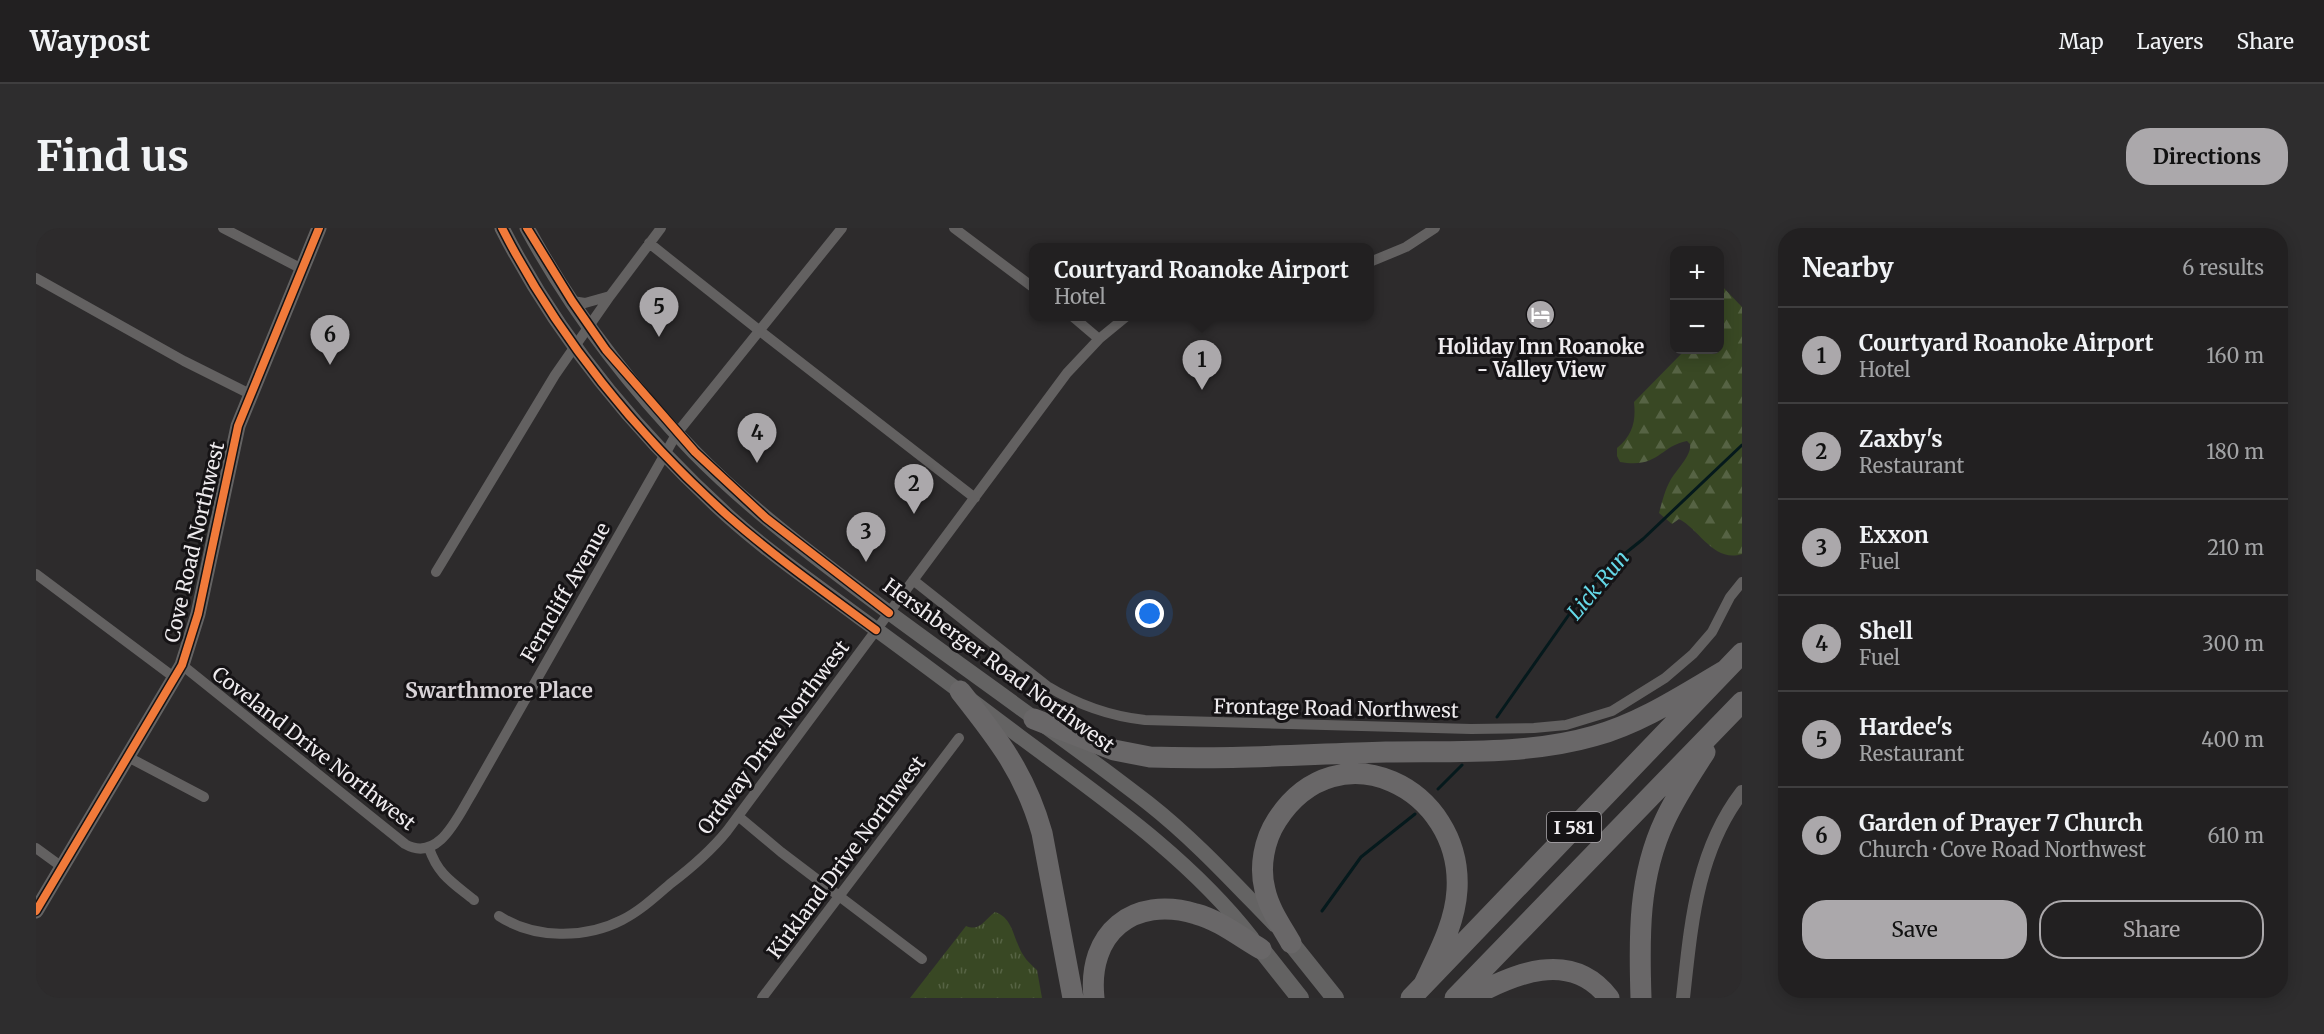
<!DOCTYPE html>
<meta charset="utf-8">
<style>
:root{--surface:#222021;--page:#2e2d2e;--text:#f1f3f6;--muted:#a2a3a5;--line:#3f3e3f;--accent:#aba8ab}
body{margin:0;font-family:Merriweather,serif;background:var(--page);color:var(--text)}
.controls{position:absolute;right:18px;top:18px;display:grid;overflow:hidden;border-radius:12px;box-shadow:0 3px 15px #0003}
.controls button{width:54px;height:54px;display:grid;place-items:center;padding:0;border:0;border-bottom:2px solid var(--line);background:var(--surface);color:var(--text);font:30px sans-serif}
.you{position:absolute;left:1114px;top:386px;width:21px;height:21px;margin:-15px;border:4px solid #fff;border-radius:50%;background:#1a73e8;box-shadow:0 0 0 9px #1a73e833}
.badge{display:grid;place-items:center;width:39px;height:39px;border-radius:50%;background:var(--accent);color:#111;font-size:20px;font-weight:700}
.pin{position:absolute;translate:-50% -50px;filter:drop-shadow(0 2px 3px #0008)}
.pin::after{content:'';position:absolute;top:32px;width:21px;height:18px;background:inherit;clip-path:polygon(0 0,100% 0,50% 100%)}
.popup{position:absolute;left:993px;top:15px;width:345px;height:78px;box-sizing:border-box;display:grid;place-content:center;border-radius:12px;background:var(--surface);filter:drop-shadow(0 2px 4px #0005);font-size:20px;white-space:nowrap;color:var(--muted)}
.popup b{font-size:22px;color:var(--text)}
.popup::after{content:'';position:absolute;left:50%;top:100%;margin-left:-12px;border:12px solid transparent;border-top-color:var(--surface)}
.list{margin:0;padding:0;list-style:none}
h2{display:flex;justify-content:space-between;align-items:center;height:78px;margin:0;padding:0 24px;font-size:26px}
h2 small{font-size:20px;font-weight:400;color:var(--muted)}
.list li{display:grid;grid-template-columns:39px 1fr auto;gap:18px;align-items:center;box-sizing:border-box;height:96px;padding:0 24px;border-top:2px solid var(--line)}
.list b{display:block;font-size:22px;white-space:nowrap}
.list p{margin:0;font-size:20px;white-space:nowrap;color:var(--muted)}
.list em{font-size:20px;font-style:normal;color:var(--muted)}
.actions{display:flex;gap:12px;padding:18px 24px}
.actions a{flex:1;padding:14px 0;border:2px solid var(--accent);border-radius:24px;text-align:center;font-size:21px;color:var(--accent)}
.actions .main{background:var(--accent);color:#111}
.map{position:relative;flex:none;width:1706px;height:770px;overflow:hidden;border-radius:24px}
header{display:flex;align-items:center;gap:36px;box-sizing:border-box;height:84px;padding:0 30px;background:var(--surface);border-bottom:2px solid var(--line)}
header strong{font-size:28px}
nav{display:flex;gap:33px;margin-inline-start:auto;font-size:21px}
.intro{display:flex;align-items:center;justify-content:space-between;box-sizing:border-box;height:144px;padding:0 36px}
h1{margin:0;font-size:42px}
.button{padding:15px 27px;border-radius:24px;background:var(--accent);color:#111;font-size:21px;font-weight:700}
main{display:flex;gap:36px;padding:0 36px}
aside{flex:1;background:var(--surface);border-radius:24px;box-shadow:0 3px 15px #0003}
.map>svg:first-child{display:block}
.grass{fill:url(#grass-tufts)}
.forest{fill:url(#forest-firs)}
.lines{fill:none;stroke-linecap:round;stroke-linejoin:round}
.stream{stroke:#05191c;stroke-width:3}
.minor{stroke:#636161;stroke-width:10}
.tertiary{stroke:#636161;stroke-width:14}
.secondary{stroke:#646363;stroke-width:15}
.primary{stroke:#636262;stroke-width:18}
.motorway{stroke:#696768;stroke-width:21}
.cycleway-casing{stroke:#151315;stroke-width:11}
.cycleway{stroke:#f17a3a;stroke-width:8}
.labels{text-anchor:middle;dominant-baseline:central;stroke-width:6;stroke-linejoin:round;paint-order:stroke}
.shield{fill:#151315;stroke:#aeabae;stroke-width:1.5}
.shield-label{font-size:18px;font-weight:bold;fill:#efecef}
.poi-label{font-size:20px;font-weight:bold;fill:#efecef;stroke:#151315}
.street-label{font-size:20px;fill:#efecef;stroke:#151315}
.water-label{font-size:21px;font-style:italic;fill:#65d8e8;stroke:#151315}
.neighbourhood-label{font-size:21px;font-weight:bold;fill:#d8d3d7;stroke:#151315}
</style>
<header>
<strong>Waypost</strong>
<nav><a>Map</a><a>Layers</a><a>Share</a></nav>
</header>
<div class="intro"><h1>Find us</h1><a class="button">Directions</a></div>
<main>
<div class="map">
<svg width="1706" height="770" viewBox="0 0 1706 770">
<defs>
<pattern id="grass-tufts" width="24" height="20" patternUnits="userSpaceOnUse" patternTransform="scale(1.5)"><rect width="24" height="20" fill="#394824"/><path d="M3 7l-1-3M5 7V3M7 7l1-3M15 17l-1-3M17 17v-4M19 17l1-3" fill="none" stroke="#566344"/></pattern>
<pattern id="forest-firs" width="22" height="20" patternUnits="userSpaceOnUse" patternTransform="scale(1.5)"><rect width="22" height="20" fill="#394824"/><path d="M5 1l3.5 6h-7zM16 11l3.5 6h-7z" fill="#566344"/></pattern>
</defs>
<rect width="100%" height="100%" fill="#2d2b2c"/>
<!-- grass -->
<path class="grass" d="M 959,684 C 975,689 977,706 983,719 C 987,729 993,735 1001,742 L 1006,770 L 874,770 L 930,698 C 944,704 948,692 959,684 Z"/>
<!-- forest -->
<path class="forest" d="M 1684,56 L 1706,79 L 1706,326 C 1678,335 1664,302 1643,291 L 1636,296 L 1623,285 C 1626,274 1629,262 1634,253 C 1640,242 1656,228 1654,216 L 1651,213 C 1624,218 1622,241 1584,234 L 1581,228 L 1581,220 C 1597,207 1600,193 1598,174 L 1649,122 L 1684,122 Z"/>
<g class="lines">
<!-- stream -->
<path class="stream" d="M 1461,489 L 1539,378 L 1571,340 L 1607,311 L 1706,217
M 1402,561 L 1426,537
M 1286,683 L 1325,629 L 1379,586"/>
<!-- minor -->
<path class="minor" d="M 187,0 L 266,41
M 918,0 L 998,60
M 613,15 L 724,103 L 939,270
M 1334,34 L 1370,19 L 1399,0
M 0,50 L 148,133 L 214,166
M 536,73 L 549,75 L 574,68
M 1036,88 L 1063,111
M 400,344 L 519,147 L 574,68 L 625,0
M 0,346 L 139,450
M 877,352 L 1011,458 C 1042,477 1072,488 1109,492 L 1435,501 L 1498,500 L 1530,497 L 1576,483 L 1629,450 L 1657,426 L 1676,404 L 1694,369 L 1706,354
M 146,437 L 369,616 C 402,635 421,590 435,567 L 641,205 L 806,0
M 92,529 L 168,569
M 702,588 L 745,624 L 886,731
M 0,620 L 26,639
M 393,620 C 402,647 417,655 438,672
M 463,688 C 498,711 549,711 586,692 C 604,683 619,669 634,656 C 655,640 674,624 691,603 L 1031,145 L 1063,111 L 1091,88
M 726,770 L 923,510"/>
<!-- tertiary -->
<path class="tertiary" d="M 1647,770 C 1655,698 1660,624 1706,564"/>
<!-- secondary -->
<path class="secondary" d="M 466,0 C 521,108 601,205 691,287 C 732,324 779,356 823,389 C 877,428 930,468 983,508 C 1065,569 1152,628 1216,710
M 491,0 C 535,81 593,157 658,224 C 705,272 759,314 812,354 C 911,429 1014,499 1112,575 C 1159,612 1198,655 1239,697
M 0,683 L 146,437 L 162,386 L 202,198 L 283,0"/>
<!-- primary -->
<path class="primary" d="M 1255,715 L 1299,770
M 1225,721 L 1264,770"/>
<!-- motorway -->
<path class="motorway" d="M 924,463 C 962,511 989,545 1006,605 L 1037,770
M 998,491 L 1078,522 L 1114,529 C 1193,532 1272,526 1350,524 C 1419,523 1492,527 1558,508 C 1605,495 1647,467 1688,443
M 1255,715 C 1246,699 1233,681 1229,662 C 1223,639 1228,612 1241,592 C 1302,498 1427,560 1421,662 C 1419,696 1402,726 1388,756
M 1058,770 C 1051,705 1097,667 1160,686 C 1183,692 1204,709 1225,721
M 1375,770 L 1706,425
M 1419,770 L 1706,474
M 1433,770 C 1477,746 1535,720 1573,770
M 1605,770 C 1603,709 1602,649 1629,592 C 1640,568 1655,546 1669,524"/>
<defs>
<path id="cycleway" d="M 466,0 C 521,108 602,208 692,288 C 739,329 790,365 840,402
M 491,0 L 536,73 L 570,122 L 659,224 L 730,290 L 853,385
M 0,683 L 146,437 L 162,386 L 202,198 L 283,0"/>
</defs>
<!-- cycleway casing -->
<use href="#cycleway" class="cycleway-casing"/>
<!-- cycleway -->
<use href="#cycleway" class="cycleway"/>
</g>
<!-- icons -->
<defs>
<symbol id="hotel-disc" viewBox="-11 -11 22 22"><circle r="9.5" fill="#aba8ab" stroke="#151315"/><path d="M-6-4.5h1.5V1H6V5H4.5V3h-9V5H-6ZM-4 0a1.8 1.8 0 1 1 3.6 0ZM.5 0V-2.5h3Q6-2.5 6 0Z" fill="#fff"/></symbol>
</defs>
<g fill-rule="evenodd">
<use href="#hotel-disc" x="1488" y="70" width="33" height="33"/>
</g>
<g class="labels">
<!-- shield labels -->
<rect class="shield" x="1511" y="584" width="54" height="30" rx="4.5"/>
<g class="shield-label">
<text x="1538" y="599">I 581</text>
</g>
<!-- poi labels -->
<g class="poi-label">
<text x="1505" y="118">Holiday Inn Roanoke<tspan x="1505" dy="23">- Valley View</tspan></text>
</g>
<!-- street labels -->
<g class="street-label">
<text transform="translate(158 314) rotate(-77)">Cove Road Northwest</text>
<text transform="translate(529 364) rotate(-60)">Ferncliff Avenue</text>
<text transform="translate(963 437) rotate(36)">Hershberger Road Northwest</text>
<text transform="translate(1300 480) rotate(1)">Frontage Road Northwest</text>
<text transform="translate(737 509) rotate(-53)">Ordway Drive Northwest</text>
<text transform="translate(278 520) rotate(38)">Coveland Drive Northwest</text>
<text transform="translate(810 629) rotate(-53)">Kirkland Drive Northwest</text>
</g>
<!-- water labels -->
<g class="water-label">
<text transform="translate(1562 357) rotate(-50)">Lick Run</text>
</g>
<!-- neighbourhood labels -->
<g class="neighbourhood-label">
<text x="463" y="462">Swarthmore Place</text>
</g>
</g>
</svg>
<div class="controls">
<button>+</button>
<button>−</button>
</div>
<div class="you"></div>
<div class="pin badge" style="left:1166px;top:162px">1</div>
<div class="popup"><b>Courtyard Roanoke Airport</b>Hotel</div>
<div class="pin badge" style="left:878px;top:286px">2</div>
<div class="pin badge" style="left:830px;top:334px">3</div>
<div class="pin badge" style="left:721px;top:235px">4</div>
<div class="pin badge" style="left:623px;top:109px">5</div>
<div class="pin badge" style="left:294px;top:137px">6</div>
</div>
<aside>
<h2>Nearby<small>6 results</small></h2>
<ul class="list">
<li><span class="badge">1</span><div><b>Courtyard Roanoke Airport</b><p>Hotel</p></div><em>160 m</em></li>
<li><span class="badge">2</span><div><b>Zaxby's</b><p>Restaurant</p></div><em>180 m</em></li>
<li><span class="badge">3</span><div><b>Exxon</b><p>Fuel</p></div><em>210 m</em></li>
<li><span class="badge">4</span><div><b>Shell</b><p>Fuel</p></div><em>300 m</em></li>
<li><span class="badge">5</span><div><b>Hardee's</b><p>Restaurant</p></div><em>400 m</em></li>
<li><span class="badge">6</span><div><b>Garden of Prayer 7 Church</b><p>Church · Cove Road Northwest</p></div><em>610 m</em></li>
</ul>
<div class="actions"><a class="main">Save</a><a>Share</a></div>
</aside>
</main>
